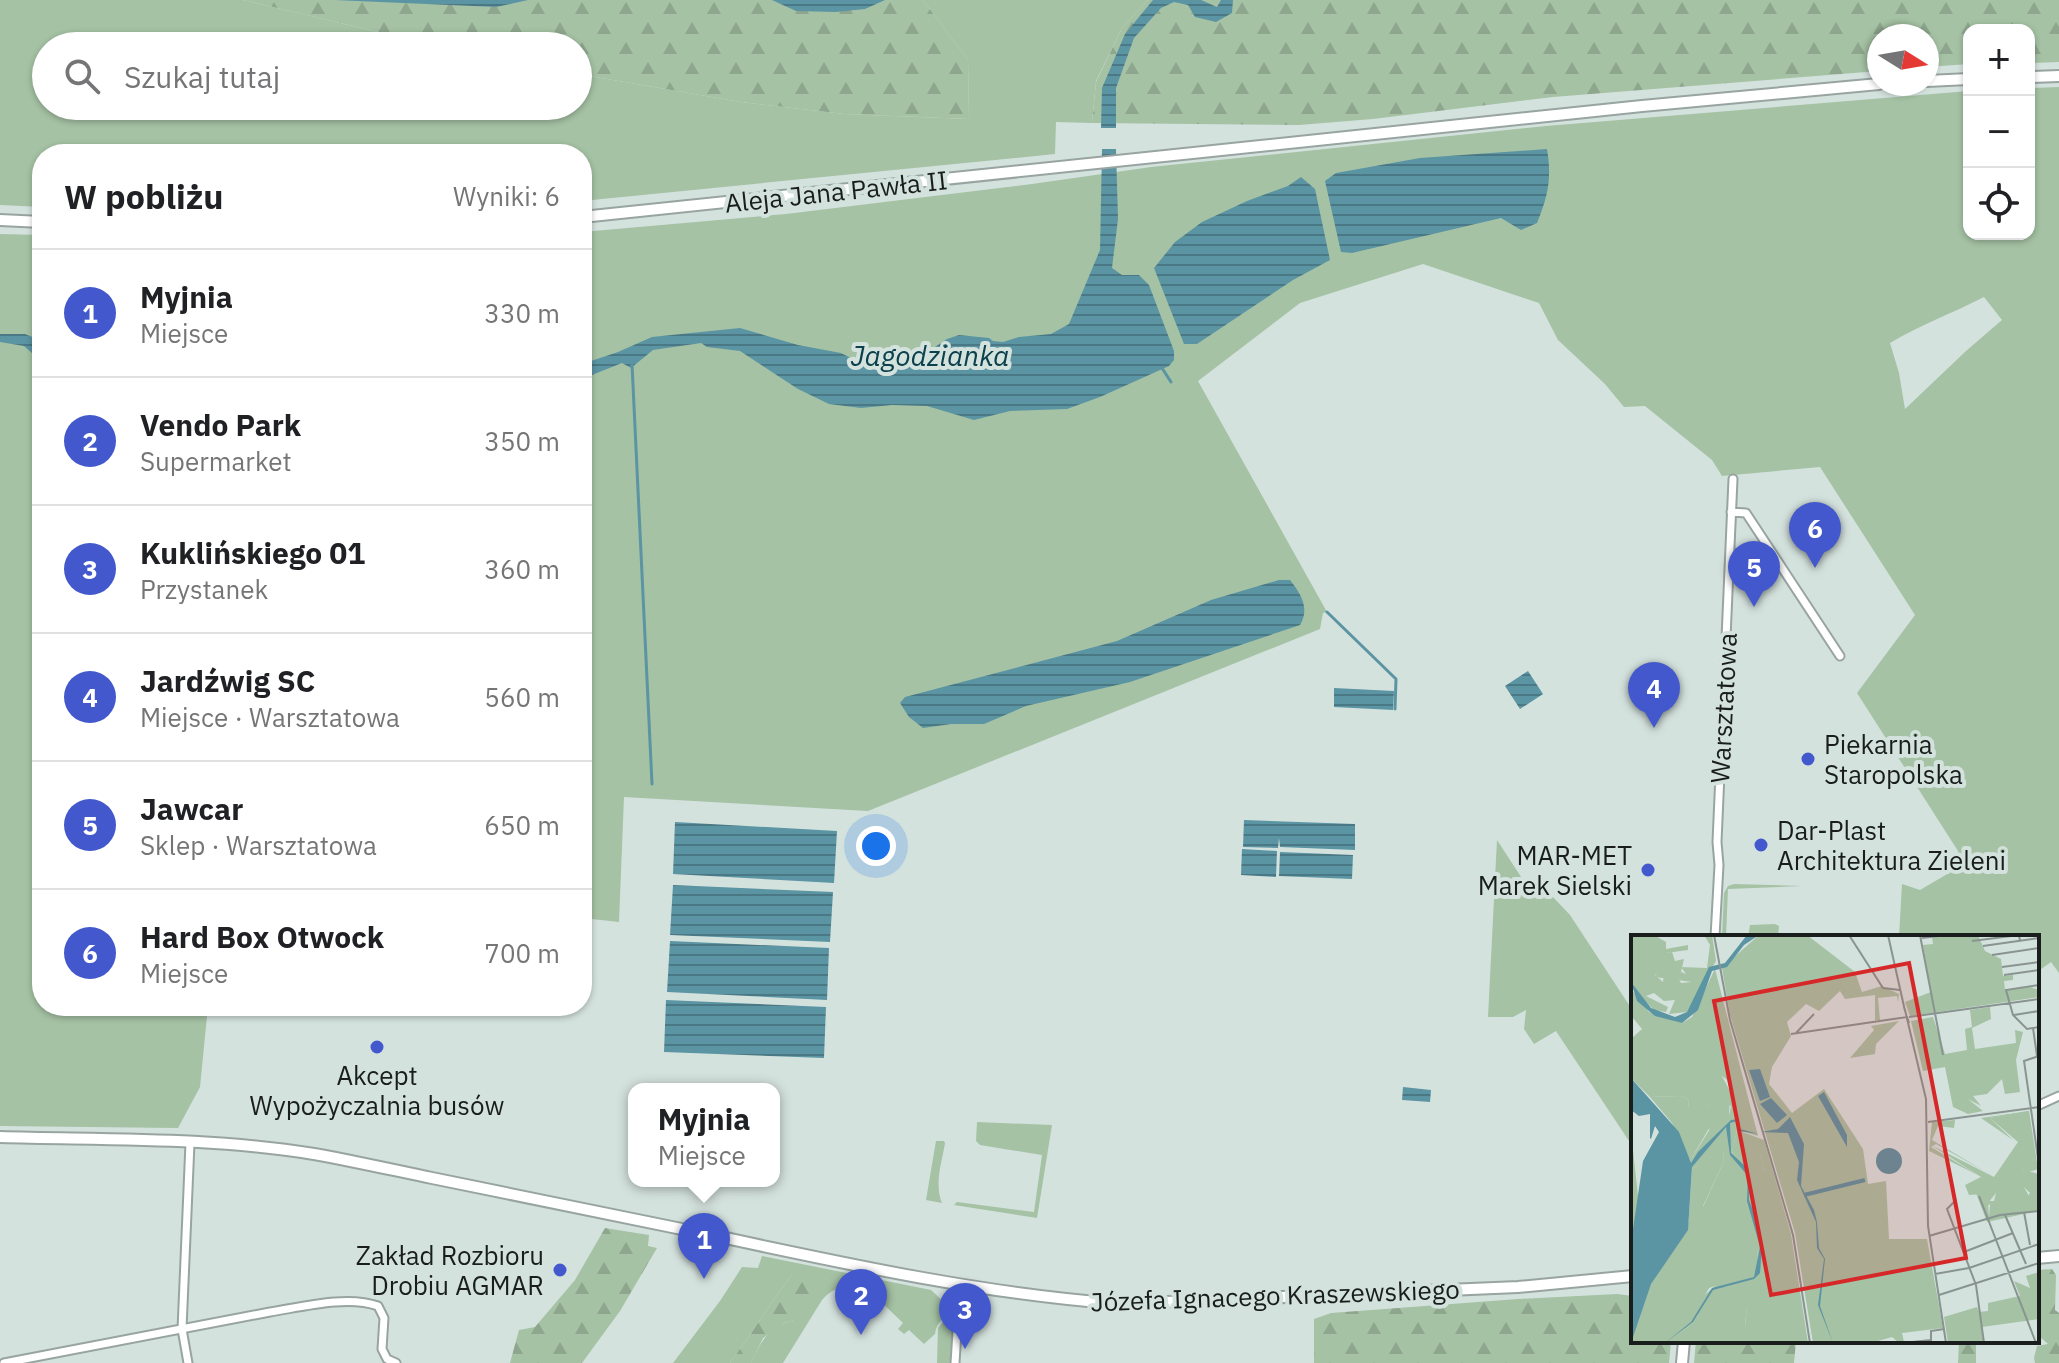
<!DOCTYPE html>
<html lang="pl">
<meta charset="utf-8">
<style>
:root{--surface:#fff;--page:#f6f6f6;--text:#202124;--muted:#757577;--line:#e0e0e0;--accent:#4258cc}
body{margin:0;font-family:"IBM Plex Sans",sans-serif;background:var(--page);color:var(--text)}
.controls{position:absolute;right:24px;top:24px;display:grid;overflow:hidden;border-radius:16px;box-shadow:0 2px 6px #0004}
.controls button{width:72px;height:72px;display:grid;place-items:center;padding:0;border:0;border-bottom:2px solid var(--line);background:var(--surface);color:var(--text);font:40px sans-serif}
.compass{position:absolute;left:1867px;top:24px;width:72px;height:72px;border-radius:50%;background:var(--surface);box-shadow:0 2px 6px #0004;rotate:101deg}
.you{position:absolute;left:876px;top:846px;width:28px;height:28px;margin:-20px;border:6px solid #fff;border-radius:50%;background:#1a73e8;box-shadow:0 0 0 12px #1a73e833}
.badge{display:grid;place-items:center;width:52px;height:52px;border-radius:50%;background:var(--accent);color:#fff;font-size:26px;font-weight:700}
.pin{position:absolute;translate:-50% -66px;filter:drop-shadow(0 2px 4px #0008)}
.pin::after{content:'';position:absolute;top:42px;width:28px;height:24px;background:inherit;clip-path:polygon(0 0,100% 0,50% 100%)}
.popup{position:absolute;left:628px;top:1083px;width:152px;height:104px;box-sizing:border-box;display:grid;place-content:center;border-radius:16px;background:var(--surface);filter:drop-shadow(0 2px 6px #0005);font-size:26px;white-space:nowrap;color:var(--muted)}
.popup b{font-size:30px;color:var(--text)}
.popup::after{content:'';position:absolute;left:50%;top:100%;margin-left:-16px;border:16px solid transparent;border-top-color:var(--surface)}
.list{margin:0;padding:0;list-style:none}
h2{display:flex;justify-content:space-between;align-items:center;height:104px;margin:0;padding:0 32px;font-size:34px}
h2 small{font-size:26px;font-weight:400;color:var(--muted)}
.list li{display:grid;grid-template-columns:52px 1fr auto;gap:24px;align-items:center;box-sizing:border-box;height:128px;padding:0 32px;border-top:2px solid var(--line)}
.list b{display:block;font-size:30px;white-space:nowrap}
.list p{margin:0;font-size:26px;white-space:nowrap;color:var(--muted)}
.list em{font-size:26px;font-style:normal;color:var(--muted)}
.icon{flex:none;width:44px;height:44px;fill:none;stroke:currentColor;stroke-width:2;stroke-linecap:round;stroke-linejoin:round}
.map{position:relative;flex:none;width:2059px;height:1363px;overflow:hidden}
.search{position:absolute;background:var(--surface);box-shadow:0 2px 6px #0004;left:32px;top:32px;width:560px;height:88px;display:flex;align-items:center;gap:20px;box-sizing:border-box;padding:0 28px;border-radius:44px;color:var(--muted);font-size:30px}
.panel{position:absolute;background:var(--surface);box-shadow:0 2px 6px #0004;left:32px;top:144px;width:560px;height:872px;border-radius:32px}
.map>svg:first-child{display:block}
.grass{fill:#a5c2a4;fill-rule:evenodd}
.forest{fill:url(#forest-firs)}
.water{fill:url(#water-rules)}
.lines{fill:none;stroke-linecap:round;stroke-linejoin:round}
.stream{stroke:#5b94a3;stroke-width:3}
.street-casing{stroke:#98a4a1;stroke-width:11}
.secondary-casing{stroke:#98a4a1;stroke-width:14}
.street{stroke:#fff;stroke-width:7}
.secondary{stroke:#fff;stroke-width:10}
.poi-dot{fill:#4258cc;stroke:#d4e2de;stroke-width:3}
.labels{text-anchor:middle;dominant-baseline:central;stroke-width:8;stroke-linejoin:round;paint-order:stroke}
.street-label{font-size:26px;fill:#191e1c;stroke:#d4e2de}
.poi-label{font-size:26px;fill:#191e1c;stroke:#d4e2de;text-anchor:start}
.water-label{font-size:28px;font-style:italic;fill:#0b404c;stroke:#d4e2de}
.inset-river{fill:none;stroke:#5b94a3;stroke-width:4}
.inset-road{fill:none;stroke:#899490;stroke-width:2}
.view{fill:#d62828;fill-opacity:0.15;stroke:#d62828;stroke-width:4}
.inset-edge{fill:none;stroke:#191e1c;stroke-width:4}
</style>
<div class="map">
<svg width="2059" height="1363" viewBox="0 0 2059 1363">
<defs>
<pattern id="forest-firs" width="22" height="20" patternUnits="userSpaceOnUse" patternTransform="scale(2)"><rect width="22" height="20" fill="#a5c2a4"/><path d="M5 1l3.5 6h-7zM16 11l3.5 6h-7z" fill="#8da68d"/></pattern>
<pattern id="water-rules" width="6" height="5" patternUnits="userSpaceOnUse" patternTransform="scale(2)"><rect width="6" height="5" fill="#5b94a3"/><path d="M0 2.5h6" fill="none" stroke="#4a7884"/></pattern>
</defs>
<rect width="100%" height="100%" fill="#d4e2de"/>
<!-- grass -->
<path class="grass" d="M 0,0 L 243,0 L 437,46 L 46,46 L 46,106 L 578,106 L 578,74 L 741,102 L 844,114 L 969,119 L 968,60 L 923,0 L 1148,0 L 1122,28 L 1096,81 L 1092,123 L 1056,122 L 1055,154 L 582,201 L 582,154 L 42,154 L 42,207 L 0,205 Z
M 2059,87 L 2059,973 L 2051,962 L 2037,972 L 2037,937 L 1899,937 L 1902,884 L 1920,890 L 1961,866 L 1958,851 L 1857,693 L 1915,615 L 1820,467 L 1722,476 L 1712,460 L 1645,406 L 1624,407 L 1605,384 L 1558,340 L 1539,303 L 1423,264 L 1300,303 L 1198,381 L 1327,612 L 1323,613 L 1320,629 L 868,811 L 624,797 L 619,922 L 582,918 L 582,232 L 786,214 L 1032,184 L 1151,167 L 1546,126 L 1969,91 L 1969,234 L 2029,234 L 2029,88 ZM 1984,297 L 2002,320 L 1966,351 L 1905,409 L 1899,373 L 1890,343 C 1920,325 1953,313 1984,297 Z
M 0,234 L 42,235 L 42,1006 L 208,1006 L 200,1087 L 178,1128 L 0,1126 Z
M 1497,840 L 1527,886 L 1552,896 L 1570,915 L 1633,1011 L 1633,1147 L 1556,1031 L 1534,1044 L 1524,1029 L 1526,1010 L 1513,1017 L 1488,1017 Z
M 1734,884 L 1803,886 L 1728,889 L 1726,937 L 1722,937 L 1724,893 L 1728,886 Z
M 1775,924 L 1779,926 L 1778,937 L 1748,937 L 1750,925 Z
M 977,1122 L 1052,1125 L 1037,1218 L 954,1205 L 957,1202 L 1034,1212 L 1042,1155 L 980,1145 L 976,1141 Z
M 936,1141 L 944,1141 L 945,1143 C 942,1162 934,1184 942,1203 L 926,1200 Z
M 762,1256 L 931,1290 L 948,1306 C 947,1317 936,1322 935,1334 L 924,1344 L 909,1330 L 904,1334 L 898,1329 L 903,1323 L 875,1296 L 870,1300 C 853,1285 838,1282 822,1300 L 783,1363 L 751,1363 C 762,1340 768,1327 794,1320 L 792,1274 L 730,1363 L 673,1363 L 720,1301 L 742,1267 L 758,1268 Z
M 952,1311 L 954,1312 L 950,1363 L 937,1363 L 938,1328 Z"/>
<!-- forest -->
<path class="forest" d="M 243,0 L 923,0 L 968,60 L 969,119 L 844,114 L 741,102 L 578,74 L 578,46 L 437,46 Z
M 1148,0 L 2059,0 L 2059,62 L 2029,63 L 2029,30 L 1969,30 L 1969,64 L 1927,67 L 1927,36 L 1879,36 L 1879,71 L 1553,97 L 1373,119 L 1299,125 L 1092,123 L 1096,82 L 1122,28 Z
M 605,1228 L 649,1235 L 648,1246 L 657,1248 L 620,1311 L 582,1363 L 510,1363 L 519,1330 L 535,1327 L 575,1280 Z
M 2052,1269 L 2056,1275 L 2055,1310 L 2059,1313 L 2059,1363 L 2035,1363 L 2034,1358 L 2037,1346 L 2048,1344 L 2037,1334 L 2037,1270 Z
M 792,1274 L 805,1274 L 816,1288 L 805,1312 L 794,1320 L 784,1323 L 763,1338 L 751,1363 L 730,1363 Z
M 1617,1294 L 1633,1296 L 1633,1341 L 1671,1341 L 1669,1363 L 1314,1363 L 1314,1319 L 1331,1313 L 1518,1299 Z
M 1696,1341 L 1796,1341 L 1794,1363 L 1694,1363 Z
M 1959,1341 L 1976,1341 L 1976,1363 L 1958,1363 Z"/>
<!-- water -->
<path class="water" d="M 334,0 L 528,0 L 496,7 Z
M 772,0 L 885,0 L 865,9 L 836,12 L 796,11 Z
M 1153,0 L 1201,0 L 1217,7 L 1221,0 L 1233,0 L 1232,13 L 1216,22 L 1195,17 L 1188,5 L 1174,2 L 1161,8 L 1134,38 L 1116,88 L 1116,128 L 1101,128 L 1102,88 L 1125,34 Z
M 1102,149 L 1116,149 L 1118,219 L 1112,268 L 1122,275 L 1139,275 L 1149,285 L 1174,351 L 1174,360 L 1169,366 L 1100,397 L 1067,409 L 1010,411 L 974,420 L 927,406 L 892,405 L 861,408 L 829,404 L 798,389 L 740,351 L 707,347 L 701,343 L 653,350 L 631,368 L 622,363 L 582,379 L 582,364 L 618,352 L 652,337 L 740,328 L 798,345 L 841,353 L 863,364 L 877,356 L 878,352 L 917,350 L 926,353 L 947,339 L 959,335 L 989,338 L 993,341 L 1003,342 L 1019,337 L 1051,334 L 1069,324 L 1100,250 Z
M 1547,149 C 1552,178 1548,196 1537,223 L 1521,230 L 1501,218 L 1352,253 L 1341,252 L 1325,181 L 1336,173 L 1420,158 Z
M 1301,177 L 1315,189 L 1330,260 L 1293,280 L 1197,344 L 1184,344 L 1154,268 L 1175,242 L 1202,222 L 1247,201 L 1288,186 Z
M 0,334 L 25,334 L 42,341 L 42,362 L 24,346 L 0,342 Z
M 1279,580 L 1290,580 C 1301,594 1310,608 1300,625 L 1130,682 L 1026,706 L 984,724 L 951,724 L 923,728 L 909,717 L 900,703 L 905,697 L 1117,641 L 1211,600 Z
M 1528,671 L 1543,694 L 1520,709 L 1505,686 Z
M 1334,688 L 1394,691 L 1393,710 L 1334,707 Z
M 1244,820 L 1355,824 L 1355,850 L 1280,847 L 1279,838 L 1278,848 L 1243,847 Z
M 675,822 L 837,831 L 834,883 L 673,874 Z
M 1242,849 L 1277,851 L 1276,877 L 1241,875 Z
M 1280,852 L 1353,855 L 1352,879 L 1279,876 Z
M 673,885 L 833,892 L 830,942 L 670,935 Z
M 670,941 L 829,948 L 827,1000 L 667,992 Z
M 666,1000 L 826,1007 L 824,1058 L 664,1052 Z
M 1403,1087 L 1431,1090 L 1430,1102 L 1402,1100 Z"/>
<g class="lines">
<!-- stream -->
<path class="stream" d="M 632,364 L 652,784
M 1162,368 L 1171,382
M 1327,612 L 1396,679 L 1395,709"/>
<defs>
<path id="street" d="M 1731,512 L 1746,513 L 1840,656
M 1715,937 L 1719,865 L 1717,842 L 1733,479
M 2037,1106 L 2059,1096
M 4,1363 L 270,1312 C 302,1307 347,1295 378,1306 L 384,1318 L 382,1349 L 387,1359 L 396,1363
M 188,1363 L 182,1329 L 190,1143
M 955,1363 L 960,1285"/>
<path id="secondary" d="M 2029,77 L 2059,76
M 1927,81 L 1969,79
M 582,217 L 1642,106 L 1879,84
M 0,220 L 42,222
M 0,1137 C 104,1140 211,1137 314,1154 C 353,1161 393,1170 432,1178 C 527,1197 622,1216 716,1236 C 851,1265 985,1294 1121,1304 L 1518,1287 L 1633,1276
M 2037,1258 L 2059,1256
M 1682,1363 L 1684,1341"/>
</defs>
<!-- street casing -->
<use href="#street" class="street-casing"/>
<!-- secondary casing -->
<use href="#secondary" class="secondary-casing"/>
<!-- street -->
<use href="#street" class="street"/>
<!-- secondary -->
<use href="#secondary" class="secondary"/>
</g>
<!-- markers -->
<g class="poi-dot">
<circle cx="1808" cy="759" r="8"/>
<circle cx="1761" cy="845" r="8"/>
<circle cx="1648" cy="870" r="8"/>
<circle cx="377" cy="1047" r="8"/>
<circle cx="560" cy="1270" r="8"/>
</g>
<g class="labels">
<!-- street labels -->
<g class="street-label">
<text transform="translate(836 191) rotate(-6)">Aleja Jana Pawła II</text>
<text transform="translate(1723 708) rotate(-87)">Warsztatowa</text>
<text transform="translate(1275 1295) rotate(-2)">Józefa Ignacego Kraszewskiego</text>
</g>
<!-- poi labels -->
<g class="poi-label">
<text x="1824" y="744">Piekarnia<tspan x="1824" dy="30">Staropolska</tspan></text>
<text x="1777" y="830">Dar-Plast<tspan x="1777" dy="30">Architektura Zieleni</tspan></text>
<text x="1632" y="855" text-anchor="end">MAR-MET<tspan x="1632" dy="30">Marek Sielski</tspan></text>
<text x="377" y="1075" text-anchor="middle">Akcept<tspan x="377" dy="30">Wypożyczalnia busów</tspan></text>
<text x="544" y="1255" text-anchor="end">Zakład Rozbioru<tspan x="544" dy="30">Drobiu AGMAR</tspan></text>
</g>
<!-- water labels -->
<g class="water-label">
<text x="930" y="355">Jagodzianka</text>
</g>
</g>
<!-- overview -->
<g transform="translate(1631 935)">
<rect width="408" height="408" fill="#d4e2de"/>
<path d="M 128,0 L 176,0 L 224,37 L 231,57 L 251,51 L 268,59 L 267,67 L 266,61 L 247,63 L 249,85 L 244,85 L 244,60 L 214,64 L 209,56 L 188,76 L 175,69 L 156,87 L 160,101 L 141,132 L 138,149 L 161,178 L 193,154 L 232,214 L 237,249 L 255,246 L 258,304 L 296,304 L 312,393 L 271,398 L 273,407 L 268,408 L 261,402 L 240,408 L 182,408 L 164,298 L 99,80 L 91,33 ZM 41,17 L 44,26 L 53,24 L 50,37 L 61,41 L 61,47 L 24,42 L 35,18 ZM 268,86 L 245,109 L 244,119 L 219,123 L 243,95 L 240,91 ZM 86,132 L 99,156 L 98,182 L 77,195 L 59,226 L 41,188 L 19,162 L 50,161 L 58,165 L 57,173 L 67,160 L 77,171 L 80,133 ZM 398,176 L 407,234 L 395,238 L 392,234 L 403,224 L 389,178 L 359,183 L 382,205 L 350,183 ZM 324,185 L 323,193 L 307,191 L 301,205 L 355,237 L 305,209 L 300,212 L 347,240 L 298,216 L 301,187 ZM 106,195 L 133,205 L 160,299 L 177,408 L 37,408 L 63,387 L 74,364 L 91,352 L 111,350 L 117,357 L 114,391 L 126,390 L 133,237 L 130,219 L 113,230 L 101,217 ZM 92,215 L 93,226 L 72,271 L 124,288 L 127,326 L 79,352 L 34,404 L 7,395 L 57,295 L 61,234 ZM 387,241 L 406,276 L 356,287 L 345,258 L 365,258 L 357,268 L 358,282 ZM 408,337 L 408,384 L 351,392 L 353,408 L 317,408 L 313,382 L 346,372 L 348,377 L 357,376 L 357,368 L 389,361 L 383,346 L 399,353 L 395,341 Z" fill="#a5c2a4"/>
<path d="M 0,0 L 23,0 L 35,7 L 35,14 L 57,10 L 57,15 L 35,18 L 34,31 L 24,40 L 32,47 L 33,39 L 44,38 L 50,48 L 61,47 L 50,32 L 76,33 L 79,10 L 73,0 L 81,0 L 85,26 L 56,77 L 38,79 L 44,65 L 33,66 L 23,58 L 15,61 L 37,72 L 35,77 L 23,75 L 12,64 L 0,47 ZM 319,0 L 347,0 L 354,16 L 370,24 L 372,41 L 382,40 L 382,45 L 373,46 L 374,55 L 399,52 L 408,55 L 408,62 L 279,81 L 274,67 L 300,57 L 292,10 L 302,9 L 301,2 ZM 84,34 L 127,201 L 106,195 L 101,217 L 113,229 L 130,218 L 133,237 L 133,332 L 126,391 L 114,392 L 117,357 L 111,350 L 91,352 L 74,364 L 63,387 L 37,408 L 0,408 L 0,396 L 34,404 L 48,393 L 54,360 L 70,363 L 111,328 L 127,326 L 124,288 L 73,286 L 72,272 L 93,226 L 92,216 L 61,234 L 59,226 L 87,181 L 98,181 L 100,171 L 88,167 L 89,160 L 99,156 L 96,145 L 81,133 L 86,157 L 78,172 L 67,161 L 64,172 L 57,174 L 58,165 L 50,161 L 19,162 L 0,143 L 0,104 L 11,94 L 2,83 L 0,54 L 18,77 L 51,88 L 61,82 ZM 359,72 L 360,84 L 341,93 L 344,114 L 385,108 L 384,95 L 392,97 L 385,125 L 389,157 L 374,159 L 371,144 L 356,159 L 342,161 L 350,171 L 337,164 L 352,176 L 337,179 L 322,172 L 314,132 L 292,136 L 280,86 L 302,82 L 314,119 L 336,115 L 334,94 L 341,92 L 339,75 ZM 397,176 L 403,224 L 392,235 L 408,239 L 408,277 L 393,268 L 399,258 L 391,250 L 371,263 L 376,270 L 358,282 L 359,269 L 354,272 L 352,266 L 363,266 L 365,258 L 338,260 L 334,250 L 350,242 L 300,210 L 363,242 L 387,207 L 359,183 Z" fill="#a5c2a4"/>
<path d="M 0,197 L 10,288 L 123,287 L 127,298 L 124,337 L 78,353 L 59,385 L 31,408 L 0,408 ZM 133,332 L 131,357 L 84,408 L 36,408 L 61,390 L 81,357 L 119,346 Z" fill="#a5c2a4"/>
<path d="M 116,0 L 128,0 L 113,10 L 96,32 L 81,36 L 67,75 L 51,88 L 24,81 L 6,66 L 0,47 L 20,73 L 44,82 L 56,77 L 78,32 L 94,28 ZM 129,134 L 139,162 L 129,166 L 118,135 ZM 0,143 L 48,197 L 60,228 L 67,217 L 100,185 L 108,184 L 109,194 L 128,199 L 108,196 L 107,186 L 99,188 L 100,218 L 113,230 L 118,241 L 118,265 L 127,289 L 131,312 L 129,338 L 123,344 L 82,355 L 62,387 L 34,408 L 60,387 L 81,353 L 123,342 L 129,312 L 116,266 L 117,241 L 99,220 L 95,192 L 61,232 L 57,295 L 20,349 L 0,408 L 0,308 L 12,226 L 28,197 L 24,191 L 20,204 L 19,203 L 19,179 L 8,181 L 0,175 ZM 193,157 L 216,200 L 216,212 L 187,161 ZM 140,163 L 156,180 L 146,188 L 129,169 ZM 159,182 L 173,209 L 170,251 L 183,275 L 186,287 L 188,313 L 194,324 L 189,371 L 202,408 L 187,370 L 193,324 L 186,313 L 185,287 L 166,245 L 168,227 L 157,198 L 130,197 L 147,194 ZM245 226a13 13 0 1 1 26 0a13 13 0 1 1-26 0Z" fill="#5b94a3"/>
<path class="inset-river" d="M 173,260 L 234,245"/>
<path class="inset-road" d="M 83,0 L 99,85 L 162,300 L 179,408M 218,0 L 252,53 L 269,55M 257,0 L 274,76M 289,0 L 312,120M 27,1 L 65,0M 291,3 L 316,0M 341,6 L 388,0 L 389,6M 352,11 L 408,3M 361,20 L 408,13M 371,32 L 408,27M 373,40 L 408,35M 408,50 L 375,55 L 382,80 L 396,94 L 408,92M 274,75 L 295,164 L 297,291 L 315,408M 383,80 L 408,76M 278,82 L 408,64M 402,93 L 406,121M 165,98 L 183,79M 160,99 L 276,82 L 278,88M 408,121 L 393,126 L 408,230M 297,187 L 408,172M 322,252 L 324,266 L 316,274 L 345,350 L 353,408M 348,261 L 405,408M 393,277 L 399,310M 374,280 L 395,329M 298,301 L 369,280 L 408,276M 333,317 L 382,298M 304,339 L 338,333 L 408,309M 308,360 L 408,328M 272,408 L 300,405M 300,408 L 300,396 L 313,394"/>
<path class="view" d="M 278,28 L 335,323 L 140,360 L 83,66 Z"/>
<rect width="408" height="408" class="inset-edge"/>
</g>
</svg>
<div class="controls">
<button>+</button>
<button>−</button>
<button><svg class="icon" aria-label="locate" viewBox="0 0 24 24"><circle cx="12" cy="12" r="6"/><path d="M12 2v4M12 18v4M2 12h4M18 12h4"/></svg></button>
</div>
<svg class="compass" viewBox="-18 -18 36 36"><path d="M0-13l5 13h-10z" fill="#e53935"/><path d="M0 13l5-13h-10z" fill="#757577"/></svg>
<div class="you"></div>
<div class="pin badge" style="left:704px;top:1279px">1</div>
<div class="popup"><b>Myjnia</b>Miejsce</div>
<div class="pin badge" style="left:861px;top:1335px">2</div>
<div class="pin badge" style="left:965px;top:1349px">3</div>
<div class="pin badge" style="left:1654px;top:728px">4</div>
<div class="pin badge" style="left:1754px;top:607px">5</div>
<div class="pin badge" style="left:1815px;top:568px">6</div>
<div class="search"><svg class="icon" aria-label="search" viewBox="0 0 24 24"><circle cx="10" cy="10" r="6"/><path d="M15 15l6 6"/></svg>Szukaj tutaj</div>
<section class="panel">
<h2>W pobliżu<small>Wyniki: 6</small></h2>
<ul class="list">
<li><span class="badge">1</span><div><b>Myjnia</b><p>Miejsce</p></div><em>330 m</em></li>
<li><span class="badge">2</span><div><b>Vendo Park</b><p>Supermarket</p></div><em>350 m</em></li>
<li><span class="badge">3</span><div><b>Kuklińskiego 01</b><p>Przystanek</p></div><em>360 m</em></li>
<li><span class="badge">4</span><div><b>Jardźwig SC</b><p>Miejsce · Warsztatowa</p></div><em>560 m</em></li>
<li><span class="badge">5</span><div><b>Jawcar</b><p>Sklep · Warsztatowa</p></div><em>650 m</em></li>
<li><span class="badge">6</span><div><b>Hard Box Otwock</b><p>Miejsce</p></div><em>700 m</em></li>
</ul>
</section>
</div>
